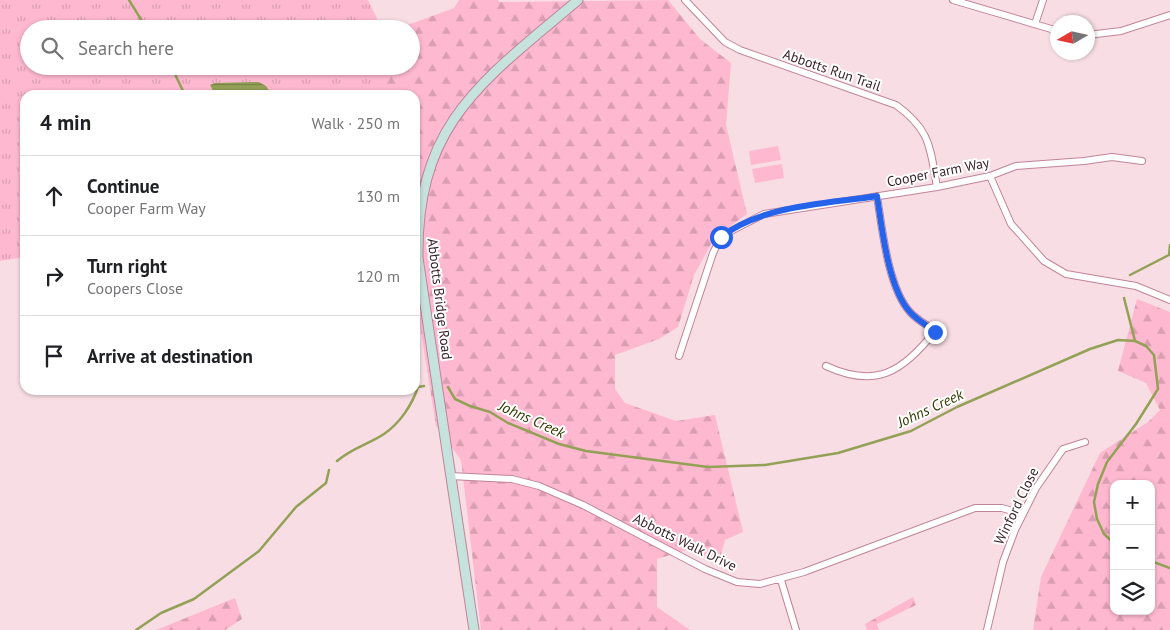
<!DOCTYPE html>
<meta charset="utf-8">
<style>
:root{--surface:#fff;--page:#f2f2f2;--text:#202124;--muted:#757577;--line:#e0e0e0}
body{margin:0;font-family:"PT Sans",sans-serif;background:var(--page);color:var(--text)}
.controls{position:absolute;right:15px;bottom:15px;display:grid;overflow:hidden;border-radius:10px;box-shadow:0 1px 4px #0004}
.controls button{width:45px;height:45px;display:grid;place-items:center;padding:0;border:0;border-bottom:1px solid var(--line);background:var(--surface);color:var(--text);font:25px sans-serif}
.compass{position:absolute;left:1050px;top:15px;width:45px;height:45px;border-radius:50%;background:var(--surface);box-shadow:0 1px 4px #0004;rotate:261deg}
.stop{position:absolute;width:15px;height:15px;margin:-11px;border:4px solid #2563eb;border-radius:50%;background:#fff}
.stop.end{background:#2563eb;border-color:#fff;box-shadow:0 1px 5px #0008}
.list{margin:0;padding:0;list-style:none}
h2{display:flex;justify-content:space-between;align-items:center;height:65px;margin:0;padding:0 20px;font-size:21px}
h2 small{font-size:16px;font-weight:400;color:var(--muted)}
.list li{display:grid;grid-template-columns:32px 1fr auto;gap:15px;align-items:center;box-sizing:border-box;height:80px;padding:0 20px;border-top:1px solid var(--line)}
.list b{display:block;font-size:19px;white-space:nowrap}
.list p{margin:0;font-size:16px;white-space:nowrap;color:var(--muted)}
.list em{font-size:16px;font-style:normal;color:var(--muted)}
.icon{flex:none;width:28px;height:28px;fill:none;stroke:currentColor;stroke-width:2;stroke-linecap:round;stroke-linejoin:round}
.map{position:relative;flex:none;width:1170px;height:630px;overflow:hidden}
.search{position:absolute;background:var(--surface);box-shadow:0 1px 4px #0004;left:20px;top:20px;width:400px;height:55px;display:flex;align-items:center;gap:12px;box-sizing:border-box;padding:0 18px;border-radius:28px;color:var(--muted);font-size:19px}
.panel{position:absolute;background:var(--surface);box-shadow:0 1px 4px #0004;left:20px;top:90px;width:400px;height:305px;border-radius:15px}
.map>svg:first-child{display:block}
.grass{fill:url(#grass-tufts)}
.forest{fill:url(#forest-firs);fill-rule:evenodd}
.garden{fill:#feb8cf}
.water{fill:url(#water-rules)}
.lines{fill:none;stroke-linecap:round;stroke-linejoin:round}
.stream{stroke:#93a156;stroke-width:2.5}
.minor-casing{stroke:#c08498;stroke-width:8}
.secondary-casing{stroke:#c08498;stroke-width:11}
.minor{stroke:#fff;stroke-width:6}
.secondary{stroke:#c6e2dc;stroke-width:9}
.route{stroke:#2563eb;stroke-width:6}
.labels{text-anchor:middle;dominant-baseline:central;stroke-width:4;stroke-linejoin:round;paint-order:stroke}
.street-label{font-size:14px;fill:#371f27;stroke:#fff}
.water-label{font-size:15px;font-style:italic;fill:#333b00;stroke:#fff}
</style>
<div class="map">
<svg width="1170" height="630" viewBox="0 0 1170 630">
<defs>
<pattern id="grass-tufts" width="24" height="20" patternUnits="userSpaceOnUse" patternTransform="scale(1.25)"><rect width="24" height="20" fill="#feb8cf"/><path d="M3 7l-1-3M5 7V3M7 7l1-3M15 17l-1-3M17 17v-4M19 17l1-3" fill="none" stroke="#da9eb2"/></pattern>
<pattern id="forest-firs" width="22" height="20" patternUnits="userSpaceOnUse" patternTransform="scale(1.25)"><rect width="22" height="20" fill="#feb8cf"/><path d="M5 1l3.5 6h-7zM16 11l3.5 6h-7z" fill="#da9eb2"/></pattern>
<pattern id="water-rules" width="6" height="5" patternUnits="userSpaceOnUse" patternTransform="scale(1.25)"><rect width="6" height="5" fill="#93a156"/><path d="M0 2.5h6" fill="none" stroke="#798347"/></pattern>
</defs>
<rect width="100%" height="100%" fill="#f8dde5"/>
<!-- grass -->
<path class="grass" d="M 0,0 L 368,0 L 382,29 L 29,29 L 29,66 L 384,66 L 384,95 L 25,95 L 25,257 L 0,261 Z"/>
<!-- forest -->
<path class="forest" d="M 459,0 L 498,0 L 499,2 L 668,0 L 700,39 L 731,63 L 726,125 L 747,214 L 715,237 L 694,275 L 678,327 L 659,339 L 615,355 L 615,389 L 625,403 L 676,421 L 715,415 L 743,532 L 725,540 L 718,565 L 687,550 L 657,559 L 657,607 L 690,630 L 481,630 L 461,460 L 436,426 L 420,325 L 415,322 L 415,95 L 384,95 L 384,66 L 411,66 L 411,29 L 387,29 L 402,27 L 454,8 Z
M 1137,299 L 1170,312 L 1170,630 L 1033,630 L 1041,577 L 1100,453 L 1148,422 L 1160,410 L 1146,383 L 1118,371 ZM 1114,484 L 1151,484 L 1151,611 L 1114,611 Z
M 913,597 L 916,605 L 877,624 L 879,630 L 867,630 L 865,624 Z
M 235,598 L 242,619 L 225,630 L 156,630 Z"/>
<!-- garden -->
<path class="garden" d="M 778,146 L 781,160 L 751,165 L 749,151 Z
M 782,164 L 784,178 L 755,183 L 752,169 Z"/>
<!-- water -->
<path class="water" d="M 259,82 L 266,86 L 272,95 L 215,95 L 210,85 L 215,83 Z"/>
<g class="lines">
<!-- stream -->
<path class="stream" d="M 129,0 L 147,29
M 171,66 L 185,95
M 1130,275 L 1169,255 L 1170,245
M 1124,298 L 1135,341
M 418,387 L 424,386
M 448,387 L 455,399 L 470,406 L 490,412 L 508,423 L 559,444 L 586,451 L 708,467 L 765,465 L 838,453 L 911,431 L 957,407 L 1090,349 L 1118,340 L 1135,341 L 1146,346 L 1154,355 L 1158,389 L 1136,424 L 1107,462 L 1098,484 L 1094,502 L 1097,519 L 1104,534 L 1114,543
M 337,461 C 352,448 369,444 384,434 C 400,423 412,405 418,387
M 1151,561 L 1170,568
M 136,630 L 161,613 L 194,599 L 259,551 L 296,507 L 326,483 L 329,470"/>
<defs>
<path id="minor" d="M 685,0 L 725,42 L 740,50 L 896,105 C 931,130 930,148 937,187
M 953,0 L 1058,31
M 1035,24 L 1043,0
M 1088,35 L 1121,31 L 1170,15
M 990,176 L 1011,224 L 1044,261 L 1066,274 L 1136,286 L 1170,300
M 679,356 L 713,253 L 721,237 L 729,232 L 764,214 L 937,187 L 990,176 L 1016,166 L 1084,161 L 1112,157 L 1142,161
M 826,366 C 876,389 903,372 935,331 C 927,325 917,320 910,312 C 888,288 882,228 877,196
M 450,476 L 512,479 L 539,486 L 583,505 L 705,569 L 737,582 L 760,584 L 804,572 L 975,508 L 1002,508 L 1023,514
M 781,580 L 796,630
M 987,630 L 1003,562 L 1015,530 L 1036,488 L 1063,449 L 1085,442"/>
<path id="secondary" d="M 474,630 L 418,258 C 416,122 484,80 578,0"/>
</defs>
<!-- minor casing -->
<use href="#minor" class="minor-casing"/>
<!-- secondary casing -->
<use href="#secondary" class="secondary-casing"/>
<!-- minor -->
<use href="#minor" class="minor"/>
<!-- secondary -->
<use href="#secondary" class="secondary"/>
</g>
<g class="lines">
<!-- route -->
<path class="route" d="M 721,237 C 762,205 826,204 877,196 C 882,228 888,288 910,312 C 917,320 927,325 935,332"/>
</g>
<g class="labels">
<!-- street labels -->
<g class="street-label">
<text transform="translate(832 70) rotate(19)">Abbotts Run Trail</text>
<text transform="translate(938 172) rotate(-11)">Cooper Farm Way</text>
<text transform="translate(440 299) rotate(83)">Abbotts Bridge Road</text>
<text transform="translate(1016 506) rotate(-64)">Winford Close</text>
<text transform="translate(685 542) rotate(26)">Abbotts Walk Drive</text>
</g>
<!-- water labels -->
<g class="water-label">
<text transform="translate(930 408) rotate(-25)">Johns Creek</text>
<text transform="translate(532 419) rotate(24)">Johns Creek</text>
</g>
</g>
</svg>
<div class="controls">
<button>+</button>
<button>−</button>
<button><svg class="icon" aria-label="layers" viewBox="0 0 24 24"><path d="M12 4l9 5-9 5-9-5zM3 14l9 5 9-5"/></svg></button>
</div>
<svg class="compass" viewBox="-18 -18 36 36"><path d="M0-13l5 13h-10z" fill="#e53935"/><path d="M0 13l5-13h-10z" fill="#757577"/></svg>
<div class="stop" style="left:721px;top:237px"></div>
<div class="stop end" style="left:935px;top:332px"></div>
<div class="search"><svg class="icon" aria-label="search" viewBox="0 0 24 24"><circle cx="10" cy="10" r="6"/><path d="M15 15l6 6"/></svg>Search here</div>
<section class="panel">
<h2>4 min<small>Walk · 250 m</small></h2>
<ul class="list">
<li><svg class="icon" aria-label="ahead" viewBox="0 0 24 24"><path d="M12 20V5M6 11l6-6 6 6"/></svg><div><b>Continue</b><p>Cooper Farm Way</p></div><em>130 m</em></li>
<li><svg class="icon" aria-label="right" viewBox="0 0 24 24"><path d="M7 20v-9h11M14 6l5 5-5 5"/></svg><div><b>Turn right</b><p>Coopers Close</p></div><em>120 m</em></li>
<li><svg class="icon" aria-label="arrive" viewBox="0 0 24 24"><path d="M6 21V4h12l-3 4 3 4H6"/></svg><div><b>Arrive at destination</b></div></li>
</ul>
</section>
</div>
